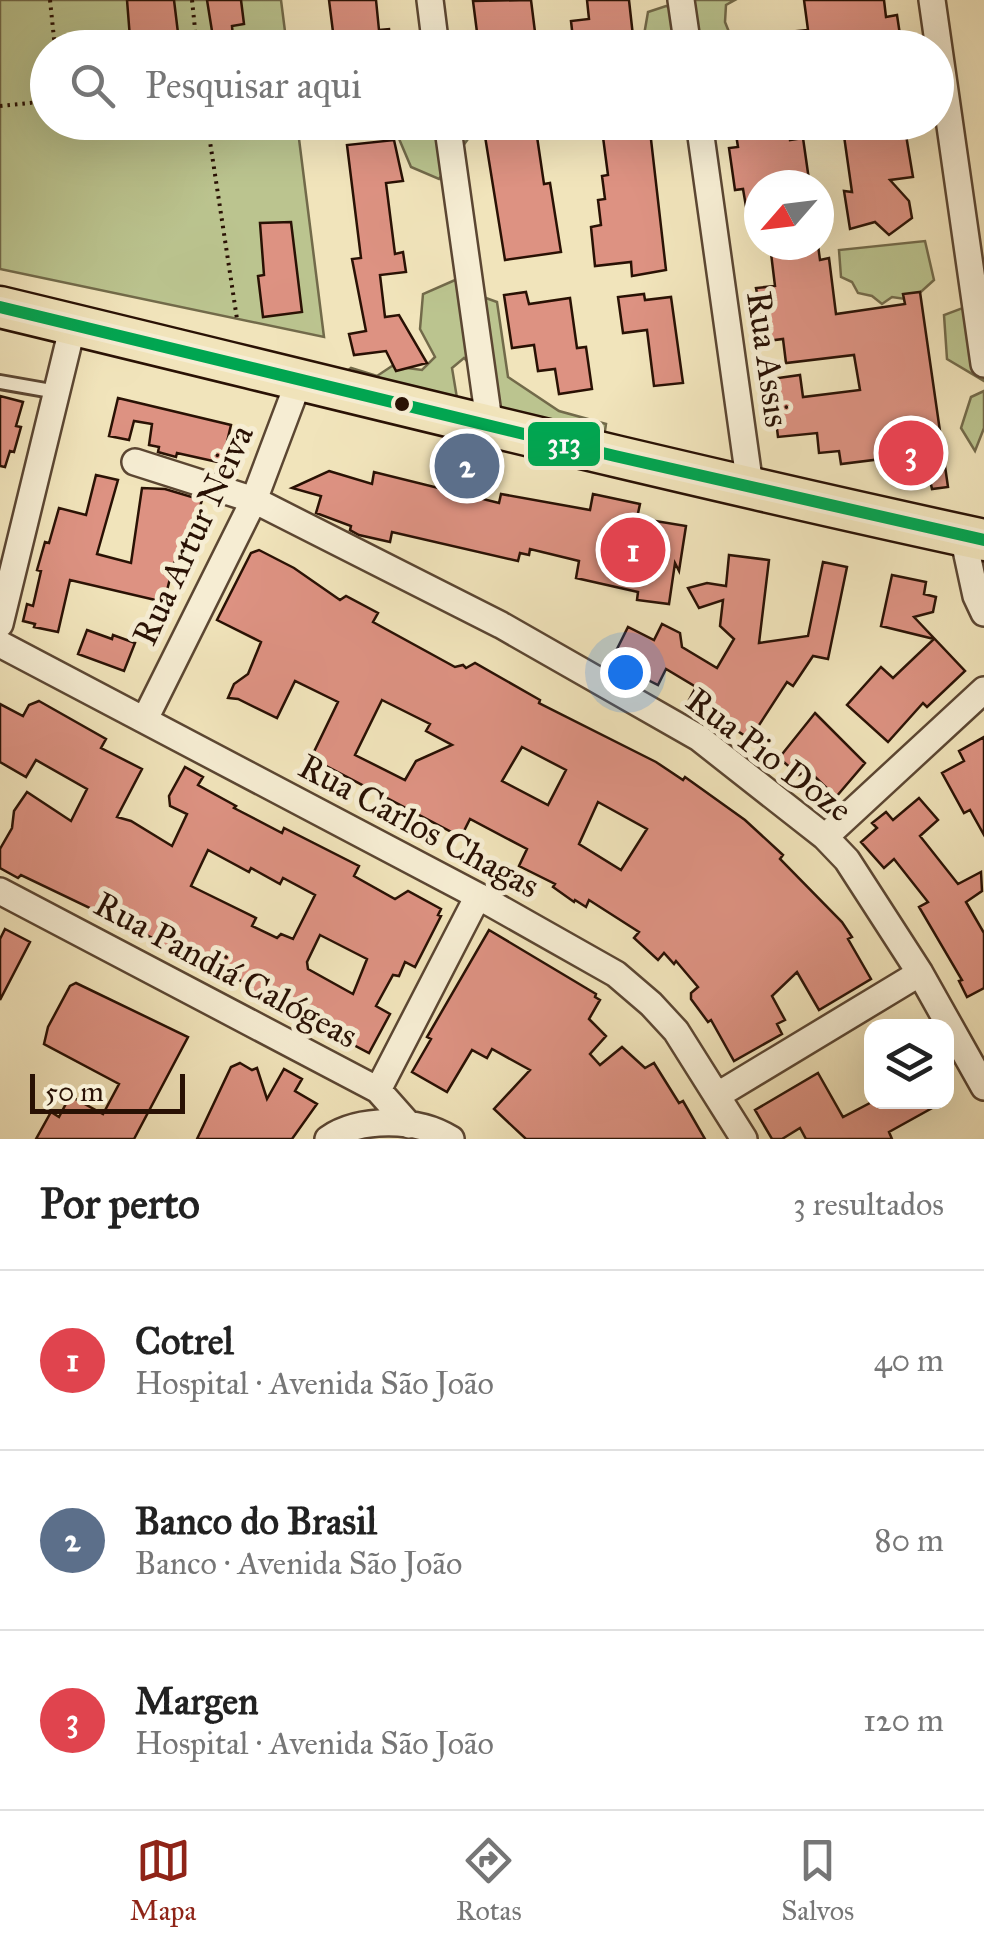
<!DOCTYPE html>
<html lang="pt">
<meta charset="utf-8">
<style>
:root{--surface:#fff;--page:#f2f2f2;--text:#222;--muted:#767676;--line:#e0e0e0;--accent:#8f2418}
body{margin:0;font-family:"IM FELL Great Primer",serif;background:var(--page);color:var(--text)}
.controls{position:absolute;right:30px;bottom:30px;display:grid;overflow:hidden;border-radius:20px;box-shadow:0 10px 40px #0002}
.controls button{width:90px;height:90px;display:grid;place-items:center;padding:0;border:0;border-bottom:2px solid var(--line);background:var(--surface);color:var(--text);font:50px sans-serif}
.compass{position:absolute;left:744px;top:170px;width:90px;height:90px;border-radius:50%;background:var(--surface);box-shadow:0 10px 40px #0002;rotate:242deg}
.scale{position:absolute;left:30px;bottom:25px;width:155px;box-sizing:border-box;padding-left:10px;border:5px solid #291104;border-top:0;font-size:28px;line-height:35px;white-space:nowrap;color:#291104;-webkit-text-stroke:8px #f6edd3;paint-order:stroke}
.you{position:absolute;left:625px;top:672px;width:35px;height:35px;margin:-25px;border:8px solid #fff;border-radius:50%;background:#1a73e8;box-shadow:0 0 0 15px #1a73e833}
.badge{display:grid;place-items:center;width:65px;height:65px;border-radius:50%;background:var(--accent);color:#fff;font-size:32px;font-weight:700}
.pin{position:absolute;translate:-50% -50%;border:5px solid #fff;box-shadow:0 2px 10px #0006}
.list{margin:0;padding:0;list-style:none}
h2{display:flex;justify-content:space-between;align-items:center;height:130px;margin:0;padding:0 40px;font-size:42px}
h2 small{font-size:32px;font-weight:400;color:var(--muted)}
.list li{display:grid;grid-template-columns:65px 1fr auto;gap:30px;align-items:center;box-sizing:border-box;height:180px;padding:0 40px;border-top:2px solid var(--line)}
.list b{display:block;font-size:38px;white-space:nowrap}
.list p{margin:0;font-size:32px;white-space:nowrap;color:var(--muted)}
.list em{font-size:32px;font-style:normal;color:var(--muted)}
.icon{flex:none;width:55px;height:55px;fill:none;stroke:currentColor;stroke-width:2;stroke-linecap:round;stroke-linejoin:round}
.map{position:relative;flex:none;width:984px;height:1139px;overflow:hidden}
.search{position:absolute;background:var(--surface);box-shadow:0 10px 40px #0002;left:30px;right:30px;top:30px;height:110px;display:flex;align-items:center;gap:25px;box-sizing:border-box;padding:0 35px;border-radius:55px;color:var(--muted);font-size:38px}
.sheet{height:670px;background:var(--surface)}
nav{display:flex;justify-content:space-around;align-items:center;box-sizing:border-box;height:140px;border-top:2px solid var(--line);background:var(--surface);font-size:28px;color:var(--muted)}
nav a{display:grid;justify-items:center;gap:5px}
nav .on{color:var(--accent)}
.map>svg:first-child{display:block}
.green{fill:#bbc48f;stroke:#726a4a;stroke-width:2.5}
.building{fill:#dd9282;stroke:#291104;stroke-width:2.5;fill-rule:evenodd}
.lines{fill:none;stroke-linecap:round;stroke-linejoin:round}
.lane-casing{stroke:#5b4632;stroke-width:18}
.street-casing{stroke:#5b4632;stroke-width:30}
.primary-casing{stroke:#291104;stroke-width:45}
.path{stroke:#291104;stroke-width:4;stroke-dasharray:2.5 5;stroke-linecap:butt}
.lane{stroke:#f6edd3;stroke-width:12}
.street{stroke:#f6edd3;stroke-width:25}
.primary{stroke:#f1e4bb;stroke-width:40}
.bus-1-casing{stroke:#f6edd3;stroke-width:20}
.bus-1{stroke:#00a651;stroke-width:12}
.bus-dot{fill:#291104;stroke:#f6edd3;stroke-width:4}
.labels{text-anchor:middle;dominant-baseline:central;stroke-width:10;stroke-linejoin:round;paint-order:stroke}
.street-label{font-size:35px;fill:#291104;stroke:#f6edd3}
.line-badge{stroke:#f6edd3;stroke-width:4}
.badge-label{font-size:28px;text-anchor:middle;font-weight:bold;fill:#fff}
</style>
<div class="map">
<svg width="984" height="1139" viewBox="0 0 984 1139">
<rect width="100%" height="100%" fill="#f1e4bb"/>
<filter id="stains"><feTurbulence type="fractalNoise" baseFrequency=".002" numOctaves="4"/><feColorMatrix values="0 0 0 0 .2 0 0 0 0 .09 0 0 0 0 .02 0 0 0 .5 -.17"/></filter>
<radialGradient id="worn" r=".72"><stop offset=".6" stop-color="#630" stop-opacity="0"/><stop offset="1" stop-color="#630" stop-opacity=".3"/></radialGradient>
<!-- green -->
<path class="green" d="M 0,0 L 281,0 L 287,47 L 48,48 L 48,122 L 297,123 L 324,337 L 0,269 Z
M 686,0 L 735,0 L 726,5 L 725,22 L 731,37 L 672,46 L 644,35 L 648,12 L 666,6 L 686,9 Z
M 400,123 L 470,123 L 473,132 L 439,179 L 411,167 L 394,127 Z
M 925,241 L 934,280 L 912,300 L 892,297 L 882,304 L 872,296 L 858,293 L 852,282 L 841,277 L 839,250 Z
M 462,277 L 469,292 L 497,302 L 508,377 L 559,411 L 606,424 L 601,458 L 493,406 L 481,376 L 464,358 L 452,368 L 458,404 L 414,413 L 415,387 L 338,379 L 351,368 L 377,376 L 392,366 L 422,370 L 435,357 L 420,329 L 423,294 Z
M 984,300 L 984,381 L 947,359 L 944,315 Z
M 984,391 L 984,428 L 975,451 L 961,428 L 971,397 Z"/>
<!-- building -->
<path class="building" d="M 127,0 L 174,0 L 178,33 L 160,35 L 162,48 L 143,48 L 141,37 L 130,38 Z
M 207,0 L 241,0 L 244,24 L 232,26 L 234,48 L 207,48 L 206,32 L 212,31 Z
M 329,0 L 376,0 L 379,30 L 389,29 L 391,48 L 335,48 Z
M 531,0 L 537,48 L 479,48 L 473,1 Z
M 587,0 L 629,0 L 634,45 L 574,48 L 571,21 L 589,19 Z
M 804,0 L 884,0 L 886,17 L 897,15 L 902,48 L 749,48 L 748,36 L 808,30 Z
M 601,122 L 649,122 L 666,270 L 632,276 L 631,262 L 595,266 L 591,227 L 601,225 L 598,200 L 605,199 L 602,176 L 608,175 Z
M 734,122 L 787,122 L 790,140 L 803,138 L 809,180 L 759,185 L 759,229 L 750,230 L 743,189 L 735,190 L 729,148 L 738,147 Z
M 842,122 L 862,122 L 864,135 L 905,129 L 913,177 L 890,180 L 909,201 L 912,218 L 889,235 L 875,222 L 850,229 L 844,191 L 852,192 Z
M 535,123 L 544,184 L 550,183 L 561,252 L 505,260 L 484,130 Z
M 394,140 L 403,181 L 386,183 L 395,254 L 403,252 L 406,272 L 380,275 L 385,317 L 399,315 L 427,363 L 396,371 L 386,351 L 354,355 L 349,334 L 366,331 L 352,259 L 361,258 L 347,145 Z
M 291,222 L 302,312 L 263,317 L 258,276 L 264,275 L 260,223 Z
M 770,245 L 818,245 L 820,260 L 829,258 L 836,314 L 905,304 L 903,294 L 920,292 L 948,487 L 932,489 L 930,480 L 914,482 L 913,471 L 900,472 L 898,457 L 841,464 L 839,451 L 819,453 L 817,433 L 778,437 L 771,379 L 800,375 L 803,397 L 860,390 L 854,355 L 786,363 L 783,339 L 767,341 L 756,288 L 775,286 Z
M 526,292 L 529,304 L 570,298 L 577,348 L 586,347 L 592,389 L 559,394 L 555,369 L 538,371 L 534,345 L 512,348 L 504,295 Z
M 644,294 L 645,300 L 671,297 L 683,383 L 654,386 L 647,330 L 623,333 L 618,297 Z
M 0,396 L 23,402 L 16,426 L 21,427 L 14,452 L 10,451 L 5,467 L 0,466 Z
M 118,398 L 231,425 L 222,463 L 177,453 L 176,457 L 158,452 L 159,447 L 149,445 L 152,424 L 134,421 L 129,440 L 109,436 Z
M 329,471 L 372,484 L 374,472 L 499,503 L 501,494 L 590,510 L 593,494 L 640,504 L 637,518 L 686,526 L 679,571 L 675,563 L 669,604 L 637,600 L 638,592 L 576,578 L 579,561 L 530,549 L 529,555 L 520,553 L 518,561 L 392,532 L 390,542 L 359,535 L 350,530 L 351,526 L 316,513 L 321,496 L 292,488 Z
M 96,475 L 118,480 L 97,554 L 131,563 L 142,488 L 165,489 L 202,500 L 182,565 L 174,563 L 164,602 L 70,580 L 58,632 L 34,627 L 35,624 L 23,621 L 27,604 L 33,606 L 41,571 L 37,570 L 45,542 L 49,543 L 59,508 L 86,515 Z
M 259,550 L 294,568 L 340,600 L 346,596 L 378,613 L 373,622 L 455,667 L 463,665 L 466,668 L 475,663 L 540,700 L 539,703 L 656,762 L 683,780 L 685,777 L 745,820 L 783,855 L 780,859 L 842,922 L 852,937 L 848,939 L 871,979 L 819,1010 L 797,972 L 772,996 L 785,1020 L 777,1024 L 782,1034 L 734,1061 L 711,1020 L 708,1022 L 691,999 L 691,993 L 698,987 L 676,961 L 674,964 L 664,953 L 658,960 L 634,938 L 639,932 L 589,900 L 586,907 L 575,900 L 574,902 L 553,887 L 555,884 L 519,866 L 527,849 L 470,819 L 461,837 L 311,758 L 338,702 L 295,681 L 277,718 L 238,699 L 228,698 L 234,684 L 248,674 L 261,642 L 217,620 L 251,553 ZM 382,700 L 430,724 L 426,731 L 452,745 L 416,761 L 405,780 L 355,755 ZM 522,747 L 566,770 L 548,805 L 502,781 ZM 598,802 L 647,829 L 621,870 L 579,844 Z
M 729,555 L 769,560 L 759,643 L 808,636 L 823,562 L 847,567 L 828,659 L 813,656 L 793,686 L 787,682 L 750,739 L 689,700 L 696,687 L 666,669 L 658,685 L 634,673 L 640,660 L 617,649 L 628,627 L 654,640 L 662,624 L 680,633 L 682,647 L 717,668 L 734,639 L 720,626 L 723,600 L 699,608 L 688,588 L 707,583 L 726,586 Z
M 892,575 L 926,582 L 924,594 L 936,597 L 933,612 L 914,617 L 965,671 L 927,707 L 923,703 L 888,742 L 847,705 L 881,667 L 893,678 L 934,639 L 881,626 Z
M 87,630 L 112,639 L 113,635 L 135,643 L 124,671 L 78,654 Z
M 39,701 L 106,739 L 101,748 L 142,769 L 117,817 L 131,821 L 172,846 L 187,814 L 170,806 L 169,796 L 185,767 L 203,777 L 198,785 L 236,806 L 234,808 L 282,833 L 284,828 L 359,866 L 354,876 L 395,899 L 408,891 L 441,909 L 438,915 L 441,916 L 415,967 L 405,962 L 399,976 L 393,975 L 376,1006 L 390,1014 L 369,1053 L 287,1010 L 286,1013 L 245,993 L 249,985 L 205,963 L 202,968 L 159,946 L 161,942 L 21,875 L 18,878 L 0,868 L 0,849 L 12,828 L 14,811 L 27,792 L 71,821 L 87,789 L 36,760 L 26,777 L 0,762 L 0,704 L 23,716 L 29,705 ZM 208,850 L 249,872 L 251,868 L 280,884 L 283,878 L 315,895 L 293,939 L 281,934 L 277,938 L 252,926 L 256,918 L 191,886 ZM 320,935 L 367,959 L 353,994 L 308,969 L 307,962 Z
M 815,713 L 865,763 L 836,797 L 808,770 L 799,775 L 779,758 Z
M 984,737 L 984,835 L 970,810 L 964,813 L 942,773 L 964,761 L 959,751 Z
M 919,798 L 938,820 L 920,836 L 958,884 L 981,872 L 982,891 L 966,902 L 984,933 L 984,988 L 967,997 L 959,981 L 962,980 L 919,907 L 928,902 L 894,859 L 884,868 L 861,842 L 877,828 L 872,823 L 886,812 L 893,820 Z
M 5,929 L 30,942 L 0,1000 L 0,939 Z
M 489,930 L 596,994 L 595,997 L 600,1000 L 589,1019 L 606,1036 L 590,1054 L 600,1065 L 622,1047 L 645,1068 L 654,1063 L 679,1103 L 683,1101 L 705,1139 L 526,1139 L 494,1109 L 530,1070 L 492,1049 L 487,1058 L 472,1050 L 447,1092 L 412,1072 L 431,1039 L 427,1037 Z
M 76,983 L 188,1037 L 134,1139 L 36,1139 L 51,1112 L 59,1117 L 70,1096 L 103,1114 L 119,1084 L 44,1044 L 48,1027 L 70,986 Z
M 240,1063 L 252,1070 L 257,1068 L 267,1099 L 284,1069 L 302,1079 L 295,1091 L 317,1104 L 292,1139 L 197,1139 L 231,1067 Z
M 818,1073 L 843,1117 L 872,1102 L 943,1102 L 889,1132 L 892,1139 L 806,1139 L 800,1128 L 782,1139 L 772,1139 L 755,1110 Z"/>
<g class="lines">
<defs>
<path id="lane" d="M 0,382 L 57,392"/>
<path id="street" d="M 430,0 L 436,48
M 681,0 L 688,48
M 932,0 L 984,364
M 447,122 L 490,428
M 699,122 L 750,486
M 135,462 L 254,500 L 501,625 L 699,738 L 825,837 L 847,860 L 920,973 L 984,1087
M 963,536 L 976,596 L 984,613
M 0,624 L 73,325
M 0,644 L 478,896 L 616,974 L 651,1004 L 676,1031 L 744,1139
M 145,719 L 254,500 L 300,378
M 825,837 L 984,690
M 0,891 L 378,1090 L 409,1125
M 378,1090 L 478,896
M 718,1095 L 920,973
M 328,1139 C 360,1117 418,1118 451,1139"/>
<path id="primary" d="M 0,307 C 328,386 655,469 984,540"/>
</defs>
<!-- lane casing -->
<use href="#lane" class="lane-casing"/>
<!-- street casing -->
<use href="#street" class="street-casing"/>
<!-- primary casing -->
<use href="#primary" class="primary-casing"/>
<!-- path -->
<path class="path" d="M 50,0 L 55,48
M 192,0 L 197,48
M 0,106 L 48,101
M 207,122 L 237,319"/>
<!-- lane -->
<use href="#lane" class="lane"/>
<!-- street -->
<use href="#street" class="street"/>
<!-- primary -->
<use href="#primary" class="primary"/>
<defs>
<path id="bus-1" d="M 0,307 L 615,456 L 984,540"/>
</defs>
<!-- bus-1 casing -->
<use href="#bus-1" class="bus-1-casing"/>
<!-- bus-1 -->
<use href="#bus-1" class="bus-1"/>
</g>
<!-- markers -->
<circle class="bus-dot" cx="402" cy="404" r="9"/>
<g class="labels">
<!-- street labels -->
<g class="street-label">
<text transform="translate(768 359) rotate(82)">Rua Assis</text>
<text transform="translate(193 535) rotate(-65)">Rua Artur Neiva</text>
<text transform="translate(769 755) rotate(37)">Rua Pio Doze</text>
<text transform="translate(419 826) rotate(28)">Rua Carlos Chagas</text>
<text transform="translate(226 970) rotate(28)">Rua Pandiá Calógeas</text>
</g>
</g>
<rect class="line-badge" x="526" y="420" width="76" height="48" rx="10" fill="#00a651"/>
<g class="badge-label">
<text x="564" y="453">313</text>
</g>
<rect width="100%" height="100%" filter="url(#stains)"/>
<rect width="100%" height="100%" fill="url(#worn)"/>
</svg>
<div class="controls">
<button><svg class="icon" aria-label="layers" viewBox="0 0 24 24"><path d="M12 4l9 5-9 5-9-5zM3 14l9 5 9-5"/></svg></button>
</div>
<svg class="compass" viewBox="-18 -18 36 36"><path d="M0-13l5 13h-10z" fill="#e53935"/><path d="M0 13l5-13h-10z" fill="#767676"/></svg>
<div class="scale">50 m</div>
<div class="you"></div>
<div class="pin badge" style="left:633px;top:550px;background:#e0444e">1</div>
<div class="pin badge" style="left:467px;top:466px;background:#5c6f8a">2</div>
<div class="pin badge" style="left:911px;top:453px;background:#e0444e">3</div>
<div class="search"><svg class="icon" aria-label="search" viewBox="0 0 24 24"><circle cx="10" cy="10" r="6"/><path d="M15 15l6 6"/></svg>Pesquisar aqui</div>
</div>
<section class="sheet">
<h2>Por perto<small>3 resultados</small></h2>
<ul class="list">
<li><span class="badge" style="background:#e0444e">1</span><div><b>Cotrel</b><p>Hospital · Avenida São João</p></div><em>40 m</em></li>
<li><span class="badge" style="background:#5c6f8a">2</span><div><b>Banco do Brasil</b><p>Banco · Avenida São João</p></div><em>80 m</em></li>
<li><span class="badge" style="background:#e0444e">3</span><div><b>Margen</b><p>Hospital · Avenida São João</p></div><em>120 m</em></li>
</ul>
</section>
<nav>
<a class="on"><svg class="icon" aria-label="map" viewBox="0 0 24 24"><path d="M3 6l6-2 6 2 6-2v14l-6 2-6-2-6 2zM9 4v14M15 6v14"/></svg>Mapa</a>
<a><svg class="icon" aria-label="directions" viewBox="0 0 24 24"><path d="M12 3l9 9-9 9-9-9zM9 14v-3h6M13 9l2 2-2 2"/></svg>Rotas</a>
<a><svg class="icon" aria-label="saved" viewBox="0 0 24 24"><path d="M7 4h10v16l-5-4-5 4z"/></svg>Salvos</a>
</nav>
